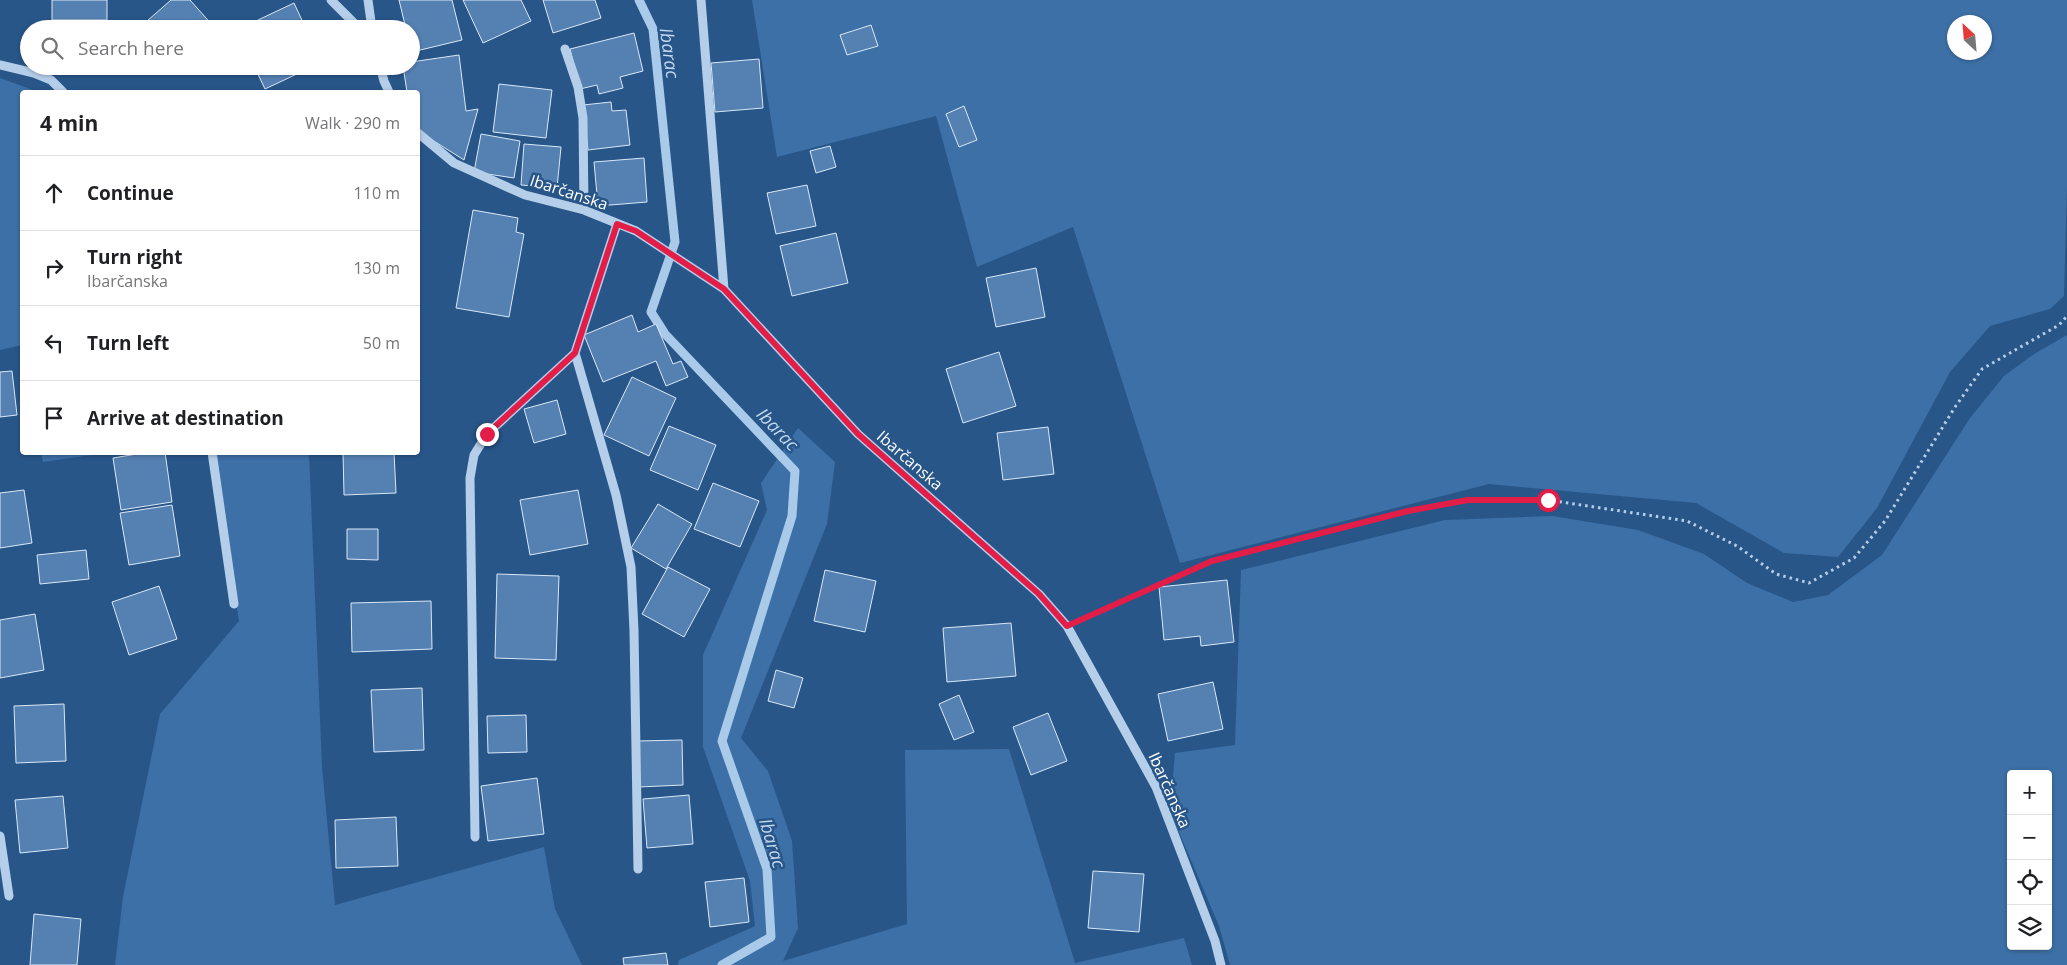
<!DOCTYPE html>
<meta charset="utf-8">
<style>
:root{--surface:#fff;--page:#f6f6f6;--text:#202124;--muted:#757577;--line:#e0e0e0}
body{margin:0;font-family:"Open Sans",sans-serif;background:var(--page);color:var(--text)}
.controls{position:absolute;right:15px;bottom:15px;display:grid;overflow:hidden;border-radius:5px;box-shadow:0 1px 4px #0004}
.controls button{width:45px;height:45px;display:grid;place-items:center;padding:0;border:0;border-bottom:1px solid var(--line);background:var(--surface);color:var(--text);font:25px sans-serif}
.compass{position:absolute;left:1947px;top:15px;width:45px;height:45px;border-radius:50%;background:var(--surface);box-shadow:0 1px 4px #0004;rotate:334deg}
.stop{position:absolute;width:15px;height:15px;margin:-11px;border:4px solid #e11d48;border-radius:50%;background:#fff}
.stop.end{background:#e11d48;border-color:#fff;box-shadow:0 1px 5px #0008}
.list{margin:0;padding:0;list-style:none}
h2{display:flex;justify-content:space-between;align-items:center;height:65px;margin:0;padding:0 20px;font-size:21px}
h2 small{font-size:16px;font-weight:400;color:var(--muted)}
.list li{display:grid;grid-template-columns:32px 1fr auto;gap:15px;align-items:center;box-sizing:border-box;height:75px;padding:0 20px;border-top:1px solid var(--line)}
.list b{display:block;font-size:19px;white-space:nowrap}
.list p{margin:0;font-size:16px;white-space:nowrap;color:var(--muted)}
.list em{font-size:16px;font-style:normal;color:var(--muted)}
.icon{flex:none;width:28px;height:28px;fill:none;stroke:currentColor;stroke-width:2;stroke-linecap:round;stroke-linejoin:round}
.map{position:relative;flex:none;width:2067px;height:965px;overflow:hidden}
.search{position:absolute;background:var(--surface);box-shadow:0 1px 4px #0004;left:20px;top:20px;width:400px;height:55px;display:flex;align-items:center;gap:12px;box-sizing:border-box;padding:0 18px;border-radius:28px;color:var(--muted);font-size:19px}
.panel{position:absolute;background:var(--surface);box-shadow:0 1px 4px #0004;left:20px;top:90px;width:400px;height:365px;border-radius:5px}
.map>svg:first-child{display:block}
.green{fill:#3d70a6;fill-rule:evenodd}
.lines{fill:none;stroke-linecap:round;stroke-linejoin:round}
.stream{stroke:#aacae9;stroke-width:9}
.building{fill:#5581b2;stroke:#d9e8f7}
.path{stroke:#b5cee9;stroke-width:3;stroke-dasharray:2.5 4;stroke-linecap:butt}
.minor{stroke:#b5cee9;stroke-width:9}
.route{stroke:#e11d48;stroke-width:6}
.labels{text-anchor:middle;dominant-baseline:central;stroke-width:5;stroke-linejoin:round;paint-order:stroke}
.street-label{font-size:16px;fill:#fff;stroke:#285689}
.water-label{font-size:18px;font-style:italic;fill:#c1d8f0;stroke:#285689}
</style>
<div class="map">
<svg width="2067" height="965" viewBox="0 0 2067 965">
<rect width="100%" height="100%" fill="#285689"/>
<!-- green -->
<path class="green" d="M 752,0 L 2067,0 L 2067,187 L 2064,296 L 2050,309 L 1990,326 L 1950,372 L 1877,508 L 1838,557 L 1784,553 L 1696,503 L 1489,484 L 1180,563 L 1073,227 L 977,267 L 936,116 L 777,157 ZM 1954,22 L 1984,22 L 1984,52 L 1954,52 Z
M 0,78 L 33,90 L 34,92 L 22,92 L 22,345 L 0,350 Z
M 2067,335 L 2067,965 L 1230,965 L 1219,926 L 1170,811 L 1175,753 L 1235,745 L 1241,570 L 1445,520 L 1552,516 L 1638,530 L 1704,554 L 1747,583 L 1793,602 L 1828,595 L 1882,555 L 1970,418 L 2004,376 L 2034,354 ZM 2011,774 L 2048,774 L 2048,946 L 2011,946 Z
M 798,428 L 835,462 L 827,524 L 741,738 L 768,771 L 792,841 L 798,928 L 783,961 L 907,924 L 905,750 L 1009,749 L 1075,963 L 1184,938 L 1192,965 L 678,965 L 679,960 L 755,926 L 750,881 L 703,747 L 703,655 L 767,510 L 761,483 Z
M 41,452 L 105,452 L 105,453 L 43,462 Z
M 213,453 L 309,453 L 322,767 L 335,905 L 544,847 L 555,909 L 582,965 L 115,965 L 123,897 L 160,714 L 239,621 Z"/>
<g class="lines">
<!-- stream -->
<path class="stream" d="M 639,0 L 653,29 L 675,242 L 651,312 L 665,334 L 795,471 L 792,516 L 722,741 L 767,869 L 771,937 L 722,965"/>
</g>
<!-- building -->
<path class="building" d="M 52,0 L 107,0 L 107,20 L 52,20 Z
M 171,0 L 190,0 L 214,27 L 212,29 L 153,29 L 147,21 Z
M 399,0 L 452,0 L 462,40 L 412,52 L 411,29 L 406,29 Z
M 463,0 L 521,0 L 531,21 L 483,43 Z
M 543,0 L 595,0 L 601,18 L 553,33 Z
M 294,3 L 306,29 L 239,29 Z
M 871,25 L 878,46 L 847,55 L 840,35 Z
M 634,33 L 643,71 L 620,77 L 623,88 L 599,94 L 597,85 L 580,89 L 570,49 Z
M 459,55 L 466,111 L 478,109 L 464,160 L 418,131 L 418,92 L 407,92 L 403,66 L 411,66 L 411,62 Z
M 759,59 L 763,108 L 715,112 L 711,63 Z
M 254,66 L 314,66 L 265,89 Z
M 499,84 L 552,90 L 546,138 L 493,132 Z
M 611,102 L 612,111 L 626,110 L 630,145 L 588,150 L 583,105 Z
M 964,106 L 977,140 L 959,147 L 946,114 Z
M 481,134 L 520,141 L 514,178 L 474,172 Z
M 524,144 L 561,147 L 557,188 L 521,185 Z
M 830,146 L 836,167 L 816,173 L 810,151 Z
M 644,158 L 647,202 L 598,206 L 594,162 Z
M 807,185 L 816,226 L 776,234 L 767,193 Z
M 473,210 L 518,218 L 516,232 L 524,234 L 509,317 L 456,308 Z
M 836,233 L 848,283 L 792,296 L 780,246 Z
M 1036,268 L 1045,317 L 996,327 L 986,278 Z
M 632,315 L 638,332 L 656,324 L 673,364 L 681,361 L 688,377 L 666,386 L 656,361 L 603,382 L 584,335 Z
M 999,352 L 1016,406 L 963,423 L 946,369 Z
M 12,371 L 17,415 L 0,417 L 0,372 Z
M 632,377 L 676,398 L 649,456 L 604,435 Z
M 557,400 L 566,434 L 534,443 L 524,409 Z
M 669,426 L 716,445 L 698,490 L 650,470 Z
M 1048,427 L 1054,474 L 1003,480 L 997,433 Z
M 149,452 L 165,452 L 172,502 L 121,510 L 113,458 Z
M 343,452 L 394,452 L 396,493 L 344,495 Z
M 713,483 L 759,501 L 740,547 L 694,529 Z
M 24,490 L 32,543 L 0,548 L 0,493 Z
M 578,490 L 588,544 L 530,555 L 520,500 Z
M 658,504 L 692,524 L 666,569 L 631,548 Z
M 172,505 L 180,556 L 129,565 L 120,513 Z
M 347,529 L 378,529 L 378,560 L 347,559 Z
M 86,550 L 89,579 L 40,584 L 37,555 Z
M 668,567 L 710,589 L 684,637 L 642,614 Z
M 825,570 L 876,581 L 865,632 L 814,621 Z
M 497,574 L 559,576 L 556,660 L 495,658 Z
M 1227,580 L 1234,642 L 1201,646 L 1200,636 L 1164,640 L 1159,587 Z
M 159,586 L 177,639 L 129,655 L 112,602 Z
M 431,601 L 432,649 L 352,652 L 351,603 Z
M 35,614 L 44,670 L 0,678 L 0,620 Z
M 1011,623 L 1016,676 L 947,682 L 943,628 Z
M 776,670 L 803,678 L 794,708 L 768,701 Z
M 1213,682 L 1223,729 L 1168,741 L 1158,694 Z
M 422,688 L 424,750 L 374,752 L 371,690 Z
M 959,695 L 974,732 L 954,740 L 939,704 Z
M 64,704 L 66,761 L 16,763 L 14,706 Z
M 1048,713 L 1067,761 L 1031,775 L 1013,727 Z
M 526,715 L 527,752 L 488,753 L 487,716 Z
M 682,740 L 683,785 L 639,787 L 637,741 Z
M 537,778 L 544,834 L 488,841 L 481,786 Z
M 689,795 L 693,844 L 647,848 L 643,799 Z
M 63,796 L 68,848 L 20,853 L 15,800 Z
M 396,817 L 398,866 L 336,868 L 335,820 Z
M 1093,871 L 1144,874 L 1139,932 L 1088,928 Z
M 744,878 L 749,922 L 710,927 L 705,882 Z
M 34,914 L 81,919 L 77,965 L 30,965 Z
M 666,953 L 668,965 L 624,965 L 623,958 Z"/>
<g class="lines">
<!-- path -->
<path class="path" d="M 1085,618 L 1212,561 L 1408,511 L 1469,500 L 1548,500 L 1687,521 L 1737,546 L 1776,574 L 1809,583 L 1854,558 L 1885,521 L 1955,407 L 1982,369 L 2059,325 L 2067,316"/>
<!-- minor -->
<path class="minor" d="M 331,0 L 360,29
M 368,0 L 372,29
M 701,0 L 724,289
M 565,49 L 578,87 L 583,118 L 584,210
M 0,65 L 34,73 L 51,80 L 63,92
M 380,66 L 384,81 L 389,92
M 418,133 L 454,163 L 525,195 L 584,210 L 636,231 L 724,289 L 858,434 L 1039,594 L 1067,626 L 1156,787 L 1215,941 L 1221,965
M 617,224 L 575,353 L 616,495 L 631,567 L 634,631 L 638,869
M 212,452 L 234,604
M 0,836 L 9,896
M 475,837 L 470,478 L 474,455 L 487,434 L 575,353"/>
</g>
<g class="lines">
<!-- route -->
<path class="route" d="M 487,434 L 575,353 L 617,224 L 636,231 L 724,289 L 858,434 L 1039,594 L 1067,626 L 1212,561 L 1408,511 L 1468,500 L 1548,500"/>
</g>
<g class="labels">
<!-- street labels -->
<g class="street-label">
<text transform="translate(569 192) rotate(18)">Ibarčanska</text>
<text transform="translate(910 460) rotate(41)">Ibarčanska</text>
<text transform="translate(1170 790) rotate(66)">Ibarčanska</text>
</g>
<!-- water labels -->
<g class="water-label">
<text transform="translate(670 53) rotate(82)">Ibarac</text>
<text transform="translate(778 429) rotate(46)">Ibarac</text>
<text transform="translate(773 843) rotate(73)">Ibarac</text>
</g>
</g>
</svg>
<div class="controls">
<button>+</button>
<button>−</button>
<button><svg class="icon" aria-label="locate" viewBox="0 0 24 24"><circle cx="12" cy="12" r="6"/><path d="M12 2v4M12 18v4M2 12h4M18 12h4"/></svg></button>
<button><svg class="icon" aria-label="layers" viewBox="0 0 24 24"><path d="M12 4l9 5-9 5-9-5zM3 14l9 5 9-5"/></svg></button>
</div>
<svg class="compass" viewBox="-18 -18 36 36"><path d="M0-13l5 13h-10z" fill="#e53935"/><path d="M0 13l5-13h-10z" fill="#757577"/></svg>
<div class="stop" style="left:1548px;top:500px"></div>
<div class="stop end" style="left:487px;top:434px"></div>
<div class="search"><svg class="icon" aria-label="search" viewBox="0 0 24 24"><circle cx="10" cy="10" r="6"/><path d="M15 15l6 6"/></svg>Search here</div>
<section class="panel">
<h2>4 min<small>Walk · 290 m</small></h2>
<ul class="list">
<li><svg class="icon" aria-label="ahead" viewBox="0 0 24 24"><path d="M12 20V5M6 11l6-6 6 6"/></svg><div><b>Continue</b></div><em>110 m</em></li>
<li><svg class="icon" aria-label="right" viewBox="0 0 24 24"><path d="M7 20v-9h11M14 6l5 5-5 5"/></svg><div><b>Turn right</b><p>Ibarčanska</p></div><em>130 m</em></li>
<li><svg class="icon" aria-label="left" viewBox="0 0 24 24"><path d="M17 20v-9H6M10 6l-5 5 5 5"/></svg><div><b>Turn left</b></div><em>50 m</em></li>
<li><svg class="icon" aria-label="arrive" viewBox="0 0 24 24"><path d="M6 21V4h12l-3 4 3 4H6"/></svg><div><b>Arrive at destination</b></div></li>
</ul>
</section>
</div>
